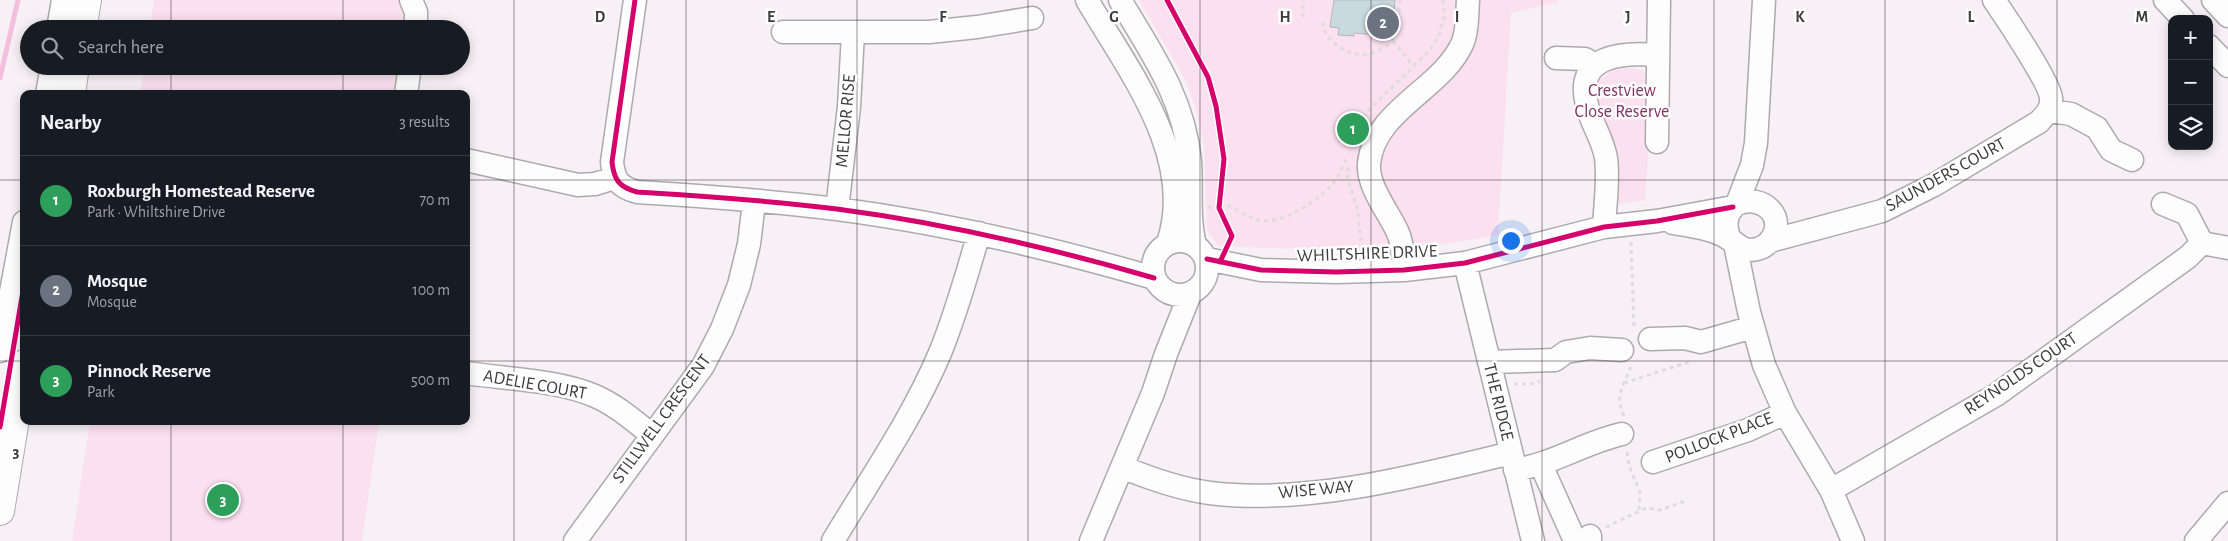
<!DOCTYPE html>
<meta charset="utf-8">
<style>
:root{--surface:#171b24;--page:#20242c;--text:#f1f3f6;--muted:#9ea1a6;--line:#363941;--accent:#7f7a7c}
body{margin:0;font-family:"Alegreya Sans",sans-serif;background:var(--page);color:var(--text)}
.controls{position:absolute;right:15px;top:15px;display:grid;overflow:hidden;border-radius:10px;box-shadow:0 2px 12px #0003}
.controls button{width:45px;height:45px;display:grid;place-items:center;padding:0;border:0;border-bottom:1px solid var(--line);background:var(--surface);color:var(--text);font:25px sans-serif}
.you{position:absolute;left:1510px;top:240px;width:18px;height:18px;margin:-12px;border:4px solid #fff;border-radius:50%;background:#1a73e8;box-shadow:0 0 0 8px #1a73e833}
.badge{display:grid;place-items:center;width:32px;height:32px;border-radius:50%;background:var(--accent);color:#fff;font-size:16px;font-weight:700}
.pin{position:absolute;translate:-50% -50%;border:2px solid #fff;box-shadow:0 1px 5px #0006}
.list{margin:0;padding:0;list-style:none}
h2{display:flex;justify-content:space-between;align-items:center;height:65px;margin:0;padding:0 20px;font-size:21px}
h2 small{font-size:16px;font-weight:400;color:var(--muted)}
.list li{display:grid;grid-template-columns:32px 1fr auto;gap:15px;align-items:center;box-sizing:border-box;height:90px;padding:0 20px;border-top:1px solid var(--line)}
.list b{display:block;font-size:19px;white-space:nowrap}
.list p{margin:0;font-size:16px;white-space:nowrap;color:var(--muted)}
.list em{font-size:16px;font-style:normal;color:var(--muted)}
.icon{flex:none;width:28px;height:28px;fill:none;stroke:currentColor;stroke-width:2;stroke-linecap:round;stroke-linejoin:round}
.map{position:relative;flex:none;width:2228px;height:541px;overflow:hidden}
.search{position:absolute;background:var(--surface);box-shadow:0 2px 12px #0003;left:20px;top:20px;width:450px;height:55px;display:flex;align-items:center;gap:12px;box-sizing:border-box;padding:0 18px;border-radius:28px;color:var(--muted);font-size:19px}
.panel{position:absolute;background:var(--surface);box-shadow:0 2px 12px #0003;left:20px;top:90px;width:450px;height:335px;border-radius:10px}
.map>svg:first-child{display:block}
.green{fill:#fbe0ef}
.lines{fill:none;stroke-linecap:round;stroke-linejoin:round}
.stream{stroke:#f3bfdd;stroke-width:5}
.building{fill:#c9dadf;stroke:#b8b7ba}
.minor-casing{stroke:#aeaaac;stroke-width:25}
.major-casing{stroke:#aeaaac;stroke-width:30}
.path{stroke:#dedcdd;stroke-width:3;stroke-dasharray:4 4;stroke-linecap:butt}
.minor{stroke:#fefdfd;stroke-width:22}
.major{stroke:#fefdfd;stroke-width:28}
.cycleway-casing{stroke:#fff;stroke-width:8}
.cycleway{stroke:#d6006c;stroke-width:5}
.grid{fill:none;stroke:#3f3a3c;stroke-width:1;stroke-opacity:0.55}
.labels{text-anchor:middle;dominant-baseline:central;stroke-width:5;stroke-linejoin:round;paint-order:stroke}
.park-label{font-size:18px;fill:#833167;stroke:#fff}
.street-label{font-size:18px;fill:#3f3a3c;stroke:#fff}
.grid-label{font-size:16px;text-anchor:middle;font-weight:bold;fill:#3f3a3c;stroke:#fff;stroke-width:5;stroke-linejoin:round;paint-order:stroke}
</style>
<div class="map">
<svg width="2228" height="541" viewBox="0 0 2228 541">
<rect width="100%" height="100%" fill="#f7f0f4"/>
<!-- green -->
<path class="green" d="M 154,0 L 400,0 L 404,17 L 403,29 L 150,29 Z
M 1139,0 L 1558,0 L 1559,4 L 1554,3 L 1511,13 L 1498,235 L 1459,242 L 1362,251 L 1218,246 L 1207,230 L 1204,146 L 1197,113 L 1186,81 Z
M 144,66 L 398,66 L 394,94 L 140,94 Z
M 1624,68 C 1639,68 1650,70 1653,86 L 1645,200 L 1616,205 C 1609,177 1589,116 1595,90 C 1598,76 1612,71 1624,68 Z
M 90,421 L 379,421 L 362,541 L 72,541 Z"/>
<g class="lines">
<!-- stream -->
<path class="stream" d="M 0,78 L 18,0"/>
</g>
<!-- building -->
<path class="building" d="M 1334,0 L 1395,0 L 1392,36 L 1354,33 L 1354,36 L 1338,35 L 1339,28 L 1330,27 Z"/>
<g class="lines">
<defs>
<path id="minor" d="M 411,0 L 416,12 L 416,29
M 635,0 L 612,162 C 614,180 619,187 637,192 C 704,196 771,201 837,209 C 944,223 1051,248 1154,278
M 1087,0 C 1128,70 1197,157 1168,243
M 1120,0 C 1151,52 1184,98 1190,161 C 1192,189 1188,217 1195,245
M 2165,0 L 2183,19
M 2213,0 L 2228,16
M 58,29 L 63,0
M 783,32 L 929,32 L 977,27 L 1032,18
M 2209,46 L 2228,66
M 1556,58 L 1585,59 L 1595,65
M 47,94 L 52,66
M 406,94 L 410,66
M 2050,111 L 2071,114 L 2097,128 L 2111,150 L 2132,160
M 1657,142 L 1659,0
M 466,160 L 578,185 L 595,184 L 614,178
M 1737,204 L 1752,165 L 1756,143 L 1764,0
M 2163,204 L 2187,214 L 2202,243 L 2228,248
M 837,209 L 849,107 L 853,33
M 1673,223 C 1691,226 1715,229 1729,239 C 1737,243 1739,249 1749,250 C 1757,250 1765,247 1770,241 C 1788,218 1763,193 1737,204 C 1725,213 1724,226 1730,239
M 1604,227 C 1605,205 1609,180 1606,158 C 1603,139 1591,123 1587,105 C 1574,55 1622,52 1657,55
M1153 268a27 27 0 1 1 54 0a27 27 0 1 1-54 0Z
M 1770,241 L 1882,211 L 1934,185 L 2039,122 C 2046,114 2052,109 2051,98 C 2050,83 2005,16 1994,0
M 1735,244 L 1749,312 L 1764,365 L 1785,413 L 1831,490 L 1853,541
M 1207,259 L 1261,270 L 1336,272 L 1404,270 L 1465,263 L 1604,227 L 1657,221 L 1733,207
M 1465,263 L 1533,541
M 1404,270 C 1403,258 1403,244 1398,233 C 1389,212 1367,187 1369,163 C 1375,109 1443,89 1463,42 C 1468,29 1467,13 1468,0
M 1650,339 L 1685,338 L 1701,342 L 1753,327
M 0,351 L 24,222
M 1489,362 L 1555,360 L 1566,352 L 1590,348 L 1622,350
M 466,373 C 506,379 558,380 595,396 C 616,405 634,421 652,435
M 1653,462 L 1748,430 L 1785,413
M 1541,465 L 1572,534
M 1122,467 C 1151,479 1179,489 1210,493 C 1307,505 1417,476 1511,453
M 1515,470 C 1556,463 1583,443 1622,434
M 1831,490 L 1996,395 L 2188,257 L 2202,243
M 1590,536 L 1590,541
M 575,541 L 703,366 L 722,329 L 739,285 L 749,244 L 754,202
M 833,541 C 870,479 912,419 940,353 C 956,314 967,274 979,233
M 1091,541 L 1153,393 L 1166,354 L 1190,294
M 2196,541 L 2228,503"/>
<path id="major" d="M 82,29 L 87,0
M 71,94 L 75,66
M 0,511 L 24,364"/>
</defs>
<!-- minor casing -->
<use href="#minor" class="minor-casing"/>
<!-- major casing -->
<use href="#major" class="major-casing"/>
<!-- path -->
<path class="path" d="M 1303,17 L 1303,0
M 1323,22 C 1323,41 1350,58 1369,54 C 1378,52 1386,46 1393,41 L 1397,32 L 1400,0
M 1393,41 L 1413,66
M 1360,125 L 1368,111 L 1429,51 L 1439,36 L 1444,17 L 1443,0
M 1348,167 L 1347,176 L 1358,211 L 1362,254
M 1220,203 C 1234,205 1244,217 1259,220 C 1281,225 1313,204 1328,189 C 1337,180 1343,167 1348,155
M 1208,207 L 1219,208
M 1631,242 L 1634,328
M 1624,383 L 1692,361
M 1514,384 L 1531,384 L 1540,381
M 1624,416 C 1614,393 1624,387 1631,366
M 1627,452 L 1629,466 L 1640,492 L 1639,511
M 1606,527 L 1646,508 L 1660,510 L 1688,500"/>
<!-- minor -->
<use href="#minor" class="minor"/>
<!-- major -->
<use href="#major" class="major"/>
<defs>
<path id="cycleway" d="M 635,0 L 612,162 C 614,180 619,187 637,192 C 704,196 771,201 837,209 C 944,223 1051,248 1154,278
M 1167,0 L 1208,77 L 1216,106 L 1224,159 L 1219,208 L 1232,236 L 1220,262
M 1207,259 L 1261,270 L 1336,272 L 1404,270 L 1465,263 L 1604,227 L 1657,221 L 1733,207
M 0,427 L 24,285"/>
</defs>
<!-- cycleway casing -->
<use href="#cycleway" class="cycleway-casing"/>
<!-- cycleway -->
<use href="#cycleway" class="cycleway"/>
</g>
<!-- grid -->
<path class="grid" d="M 171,0 L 171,29M 343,0 L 343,29M 514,0 L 514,541M 686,0 L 686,541M 857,0 L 857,541M 1028,0 L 1028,541M 1200,0 L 1200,541M 1371,0 L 1371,541M 1542,0 L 1542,541M 1714,0 L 1714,541M 1885,0 L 1885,541M 2057,0 L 2057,541M 171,66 L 171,94M 343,66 L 343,94M 0,180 L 24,180M 466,180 L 2228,180M 0,361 L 24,361M 466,361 L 2228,361M 171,421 L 171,541M 343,421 L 343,541"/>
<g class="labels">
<!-- park labels -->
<g class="park-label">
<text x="1622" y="91">Crestview<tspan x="1622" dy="21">Close Reserve</tspan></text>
</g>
<!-- street labels -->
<g class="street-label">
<text transform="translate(846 121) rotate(-85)">MELLOR RISE</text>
<text transform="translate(1946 175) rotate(-29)">SAUNDERS COURT</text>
<text transform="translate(1367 254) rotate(-2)">WHILTSHIRE DRIVE</text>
<text transform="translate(2021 374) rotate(-34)">REYNOLDS COURT</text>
<text transform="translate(535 385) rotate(10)">ADELIE COURT</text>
<text transform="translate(1498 402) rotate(76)">THE RIDGE</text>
<text transform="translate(662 419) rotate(-54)">STILLWELL CRESCENT</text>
<text transform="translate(1719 438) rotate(-21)">POLLOCK PLACE</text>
<text transform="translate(1316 490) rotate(-5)">WISE WAY</text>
</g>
</g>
<g class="grid-label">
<text x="600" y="22">D</text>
<text x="771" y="22">E</text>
<text x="943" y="22">F</text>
<text x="1114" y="22">G</text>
<text x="1285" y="22">H</text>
<text x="1457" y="22">I</text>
<text x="1628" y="22">J</text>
<text x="1800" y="22">K</text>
<text x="1971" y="22">L</text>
<text x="2142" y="22">M</text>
<text x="16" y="457">3</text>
</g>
</svg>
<div class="controls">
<button>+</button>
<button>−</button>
<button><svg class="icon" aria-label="layers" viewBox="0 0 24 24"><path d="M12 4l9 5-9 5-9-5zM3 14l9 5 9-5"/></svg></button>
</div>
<div class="you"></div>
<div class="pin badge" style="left:1353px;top:129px;background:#2e9e5b">1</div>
<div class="pin badge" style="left:1383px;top:23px;background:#6b7280">2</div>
<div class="pin badge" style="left:223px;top:500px;background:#2e9e5b">3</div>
<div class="search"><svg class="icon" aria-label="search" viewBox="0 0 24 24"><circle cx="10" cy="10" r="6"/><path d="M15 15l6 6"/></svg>Search here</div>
<section class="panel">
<h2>Nearby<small>3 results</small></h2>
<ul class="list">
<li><span class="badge" style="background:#2e9e5b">1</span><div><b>Roxburgh Homestead Reserve</b><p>Park · Whiltshire Drive</p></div><em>70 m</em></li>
<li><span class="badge" style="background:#6b7280">2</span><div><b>Mosque</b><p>Mosque</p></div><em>100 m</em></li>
<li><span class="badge" style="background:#2e9e5b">3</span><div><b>Pinnock Reserve</b><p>Park</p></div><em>500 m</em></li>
</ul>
</section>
</div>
